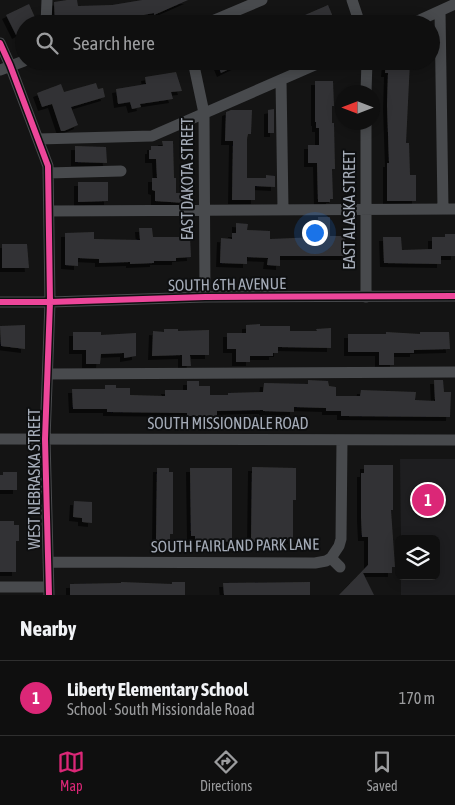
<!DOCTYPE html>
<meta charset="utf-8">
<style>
:root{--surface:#0f0f0f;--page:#1d1d1d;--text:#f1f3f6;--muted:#9b9c9e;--line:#2f2f2f;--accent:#db2777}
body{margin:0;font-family:"Asap Condensed",sans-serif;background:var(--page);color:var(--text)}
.controls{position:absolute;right:15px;bottom:15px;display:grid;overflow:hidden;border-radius:8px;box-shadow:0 2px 12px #0003}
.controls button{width:45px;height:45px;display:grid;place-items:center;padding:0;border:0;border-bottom:1px solid var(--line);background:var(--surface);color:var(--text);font:25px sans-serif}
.compass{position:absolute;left:335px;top:85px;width:45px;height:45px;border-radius:50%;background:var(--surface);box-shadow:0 2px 12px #0003;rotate:270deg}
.you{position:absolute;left:314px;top:232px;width:18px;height:18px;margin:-12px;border:4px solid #fff;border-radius:50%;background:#1a73e8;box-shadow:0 0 0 8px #1a73e833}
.badge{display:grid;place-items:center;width:32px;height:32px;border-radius:50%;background:var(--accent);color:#fff;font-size:16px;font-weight:700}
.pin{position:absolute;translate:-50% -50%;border:2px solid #fff;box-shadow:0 1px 5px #0006}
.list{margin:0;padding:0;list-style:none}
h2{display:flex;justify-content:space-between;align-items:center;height:65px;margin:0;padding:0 20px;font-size:21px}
h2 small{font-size:16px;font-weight:400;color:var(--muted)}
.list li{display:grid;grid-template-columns:32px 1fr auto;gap:15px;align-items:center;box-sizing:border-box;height:75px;padding:0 20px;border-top:1px solid var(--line)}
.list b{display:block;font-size:19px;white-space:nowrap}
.list p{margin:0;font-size:16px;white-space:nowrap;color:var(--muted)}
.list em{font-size:16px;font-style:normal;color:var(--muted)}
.icon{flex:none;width:28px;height:28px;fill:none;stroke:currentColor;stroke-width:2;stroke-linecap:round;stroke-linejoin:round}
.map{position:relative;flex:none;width:455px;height:595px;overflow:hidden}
.search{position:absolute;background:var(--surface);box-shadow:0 2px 12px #0003;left:15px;right:15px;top:15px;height:55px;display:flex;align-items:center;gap:12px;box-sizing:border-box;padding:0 18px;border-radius:28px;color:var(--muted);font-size:19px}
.sheet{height:140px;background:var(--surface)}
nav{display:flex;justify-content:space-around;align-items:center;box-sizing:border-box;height:70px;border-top:1px solid var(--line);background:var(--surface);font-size:14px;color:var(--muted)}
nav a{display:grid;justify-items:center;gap:2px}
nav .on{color:var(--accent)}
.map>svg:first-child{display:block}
.built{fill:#1e1e20}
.building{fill:#333335;filter:url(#shadow)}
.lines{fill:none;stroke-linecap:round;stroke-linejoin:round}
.minor{stroke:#484a4d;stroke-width:11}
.cycleway-casing{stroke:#0e0f10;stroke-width:9}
.cycleway{stroke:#ed469a;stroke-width:6}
.labels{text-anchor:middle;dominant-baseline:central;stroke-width:4;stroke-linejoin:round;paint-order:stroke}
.street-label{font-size:16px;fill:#a4abb7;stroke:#0e0f10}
</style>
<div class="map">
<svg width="455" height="595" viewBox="0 0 455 595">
<defs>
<filter id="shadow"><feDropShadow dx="-4" dy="4" stdDeviation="0" flood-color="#0009"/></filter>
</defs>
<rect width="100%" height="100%" fill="#141414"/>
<!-- built -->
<path class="built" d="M 400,459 L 455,459 L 455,595 L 401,595 L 401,576 L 436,576 L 436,539 L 401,539 Z"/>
<!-- building -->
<path class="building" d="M 67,0 L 77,0 L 78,6 L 112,5 L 142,0 L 188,0 L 154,15 L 154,13 L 117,20 L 87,20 L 55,23 L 54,2 Z
M 29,4 L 38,24 L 24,24 L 24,31 L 16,35 L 6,15 Z
M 328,5 L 336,24 L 286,24 L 305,15 Z
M 216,61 L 246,61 L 221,73 Z
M 386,61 L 410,61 L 406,143 L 409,143 L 410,175 L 416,175 L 416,201 L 387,201 L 387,163 L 389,163 L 387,105 L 388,73 L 385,73 Z
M 176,72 L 182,91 L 171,92 L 173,99 L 140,104 L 141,107 L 132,109 L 130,102 L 118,104 L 116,89 L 146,84 L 145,77 Z
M 315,81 L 333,81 L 334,106 L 332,106 L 332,123 L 334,123 L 335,169 L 332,169 L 333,199 L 330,199 L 330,202 L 318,202 L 317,163 L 308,163 L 308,145 L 319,145 L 319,128 L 316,128 L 316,122 L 315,122 Z
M 96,83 L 98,89 L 103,88 L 105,97 L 71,107 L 78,125 L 64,131 L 61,131 L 52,104 L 42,107 L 37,93 L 61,84 L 64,92 Z
M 274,109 L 274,133 L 268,133 L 268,110 Z
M 231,110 L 252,110 L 251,134 L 248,134 L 247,139 L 247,178 L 266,178 L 266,175 L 275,176 L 275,187 L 255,186 L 255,200 L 232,200 L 233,141 L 225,141 L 226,112 Z
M 162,141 L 173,141 L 174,178 L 176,178 L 176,193 L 185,193 L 185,203 L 155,201 L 155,191 L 152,190 L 152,178 L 157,178 L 156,159 L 149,159 L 149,150 L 151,150 L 151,146 L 163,146 Z
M 75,146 L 106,147 L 107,163 L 75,162 Z
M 78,182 L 108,182 L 108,201 L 78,202 Z
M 318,217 L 330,217 L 330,236 L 345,236 L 346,256 L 280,256 L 280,266 L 267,265 L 268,258 L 247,257 L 247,264 L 220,263 L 221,238 L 232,239 L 232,233 L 236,233 L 236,223 L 248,224 L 247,230 L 270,231 L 270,239 L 319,237 Z
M 139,228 L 152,228 L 153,237 L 190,237 L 191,257 L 176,258 L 176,261 L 154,261 L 154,263 L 130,264 L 130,262 L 99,263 L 99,259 L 78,258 L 78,266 L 65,265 L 65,233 L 94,232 L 94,239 L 140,240 Z
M 445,234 L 455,234 L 455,256 L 441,256 L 441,264 L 384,263 L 383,237 L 401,237 L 402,250 L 432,249 L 432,237 L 445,237 Z
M 2,244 L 27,244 L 29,268 L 2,268 Z
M 260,324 L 260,326 L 290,326 L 290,331 L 317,331 L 316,329 L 331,328 L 331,348 L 278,347 L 278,353 L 273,353 L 273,356 L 250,356 L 250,362 L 236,362 L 236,349 L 227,349 L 227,333 L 246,333 L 246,325 Z
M 25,325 L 25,349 L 1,346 L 0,326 Z
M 164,329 L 178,329 L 178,331 L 209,330 L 209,355 L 190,355 L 191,366 L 182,366 L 182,355 L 152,356 L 153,331 L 164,332 Z
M 73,332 L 101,332 L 101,335 L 136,333 L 136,356 L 124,358 L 124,353 L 101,354 L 100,364 L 86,364 L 86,350 L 73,350 Z
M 386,332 L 420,334 L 420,332 L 449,332 L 450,349 L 414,350 L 414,353 L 394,353 L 394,365 L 379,365 L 379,352 L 348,352 L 348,334 L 386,334 Z
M 308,380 L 328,381 L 329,386 L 336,387 L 336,396 L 360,396 L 361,390 L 416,392 L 415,400 L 435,401 L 434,380 L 443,380 L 444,392 L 451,392 L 450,417 L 341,416 L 341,411 L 326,411 L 326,408 L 294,407 L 294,412 L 263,411 L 263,410 L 217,411 L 217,416 L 187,416 L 187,413 L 107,412 L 107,409 L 73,409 L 72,389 L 105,389 L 105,385 L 116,385 L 116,388 L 130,388 L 130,395 L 165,396 L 165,390 L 187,390 L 187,381 L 199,381 L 199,386 L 210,386 L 210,395 L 228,395 L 228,393 L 263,392 L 264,383 L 308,384 Z
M 364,465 L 393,465 L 393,510 L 391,510 L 395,567 L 392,567 L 392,573 L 363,573 L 374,595 L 339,595 L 368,565 L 368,537 L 362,537 L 361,517 L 361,473 L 364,473 Z
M 252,467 L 296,468 L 296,500 L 293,500 L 293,540 L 251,542 Z
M 157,468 L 169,468 L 169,472 L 173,472 L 173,534 L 170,534 L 170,540 L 156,541 Z
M 190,468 L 232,468 L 232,542 L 210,540 L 210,543 L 195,544 L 195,536 L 191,536 Z
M 3,472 L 17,472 L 17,490 L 0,490 L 0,475 L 3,475 Z
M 74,501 L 92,502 L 92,523 L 82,522 L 82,518 L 73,517 Z
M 0,521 L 14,521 L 14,525 L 19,525 L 19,541 L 16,541 L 16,572 L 0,572 Z
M 121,582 L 172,584 L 172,582 L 185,582 L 185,595 L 70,595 L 70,584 L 121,583 Z
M 310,582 L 310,595 L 224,595 L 223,583 Z"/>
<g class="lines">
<!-- minor -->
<path class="minor" d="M 352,0 L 360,24
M 440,11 L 443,209
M 46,24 L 47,0
M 205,24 L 262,0
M 411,24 L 455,4
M 0,43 L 10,65 L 48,166 L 50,302 L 45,439 L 49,595
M 193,61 L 204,113 L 205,297
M 0,70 L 24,61
M 281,80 L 283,209
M 366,92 L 367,61
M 38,139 L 152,136 L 324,61
M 48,173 L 121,171
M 49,211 L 455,209
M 366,297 L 366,122
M 0,302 L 50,302 L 205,297 L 455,296
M 48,374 L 455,372
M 0,439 L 455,440
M 331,558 L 340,567
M 48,562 L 315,563 L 326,561 L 331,558 L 339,546 L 341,539 L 342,440
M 0,587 L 48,587"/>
<defs>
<path id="cycleway" d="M 0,43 L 10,65 L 48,166 L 50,302 L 45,439 L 49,595
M 0,302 L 50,302 L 205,297 L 455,296"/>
</defs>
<!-- cycleway casing -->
<use href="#cycleway" class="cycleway-casing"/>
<!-- cycleway -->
<use href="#cycleway" class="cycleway"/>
</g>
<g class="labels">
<!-- street labels -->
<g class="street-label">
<text transform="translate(187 179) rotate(-90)">EAST DAKOTA STREET</text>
<text transform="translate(349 210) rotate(-90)">EAST ALASKA STREET</text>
<text transform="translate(227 284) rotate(-1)">SOUTH 6TH AVENUE</text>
<text x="228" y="423">SOUTH MISSIONDALE ROAD</text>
<text transform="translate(34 479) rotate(-90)">WEST NEBRASKA STREET</text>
<text transform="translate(235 545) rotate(-1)">SOUTH FAIRLAND PARK LANE</text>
</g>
</g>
</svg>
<div class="controls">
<button><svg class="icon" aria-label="layers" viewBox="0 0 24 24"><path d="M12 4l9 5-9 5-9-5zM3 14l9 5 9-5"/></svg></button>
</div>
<svg class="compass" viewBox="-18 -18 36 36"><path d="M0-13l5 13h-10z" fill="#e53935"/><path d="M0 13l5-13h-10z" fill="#9b9c9e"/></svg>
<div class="you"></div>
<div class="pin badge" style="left:428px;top:500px">1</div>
<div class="search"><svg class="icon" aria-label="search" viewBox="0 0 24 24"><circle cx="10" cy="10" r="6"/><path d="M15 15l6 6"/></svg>Search here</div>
</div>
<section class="sheet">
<h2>Nearby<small></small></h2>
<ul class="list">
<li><span class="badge">1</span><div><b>Liberty Elementary School</b><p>School · South Missiondale Road</p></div><em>170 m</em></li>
</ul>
</section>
<nav>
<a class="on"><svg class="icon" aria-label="map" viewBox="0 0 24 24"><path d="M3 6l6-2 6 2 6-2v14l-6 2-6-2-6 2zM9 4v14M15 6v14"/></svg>Map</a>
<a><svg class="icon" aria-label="directions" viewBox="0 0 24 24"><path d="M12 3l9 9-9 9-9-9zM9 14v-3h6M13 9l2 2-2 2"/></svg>Directions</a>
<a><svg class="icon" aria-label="saved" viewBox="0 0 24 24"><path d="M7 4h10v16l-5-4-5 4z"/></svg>Saved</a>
</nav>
